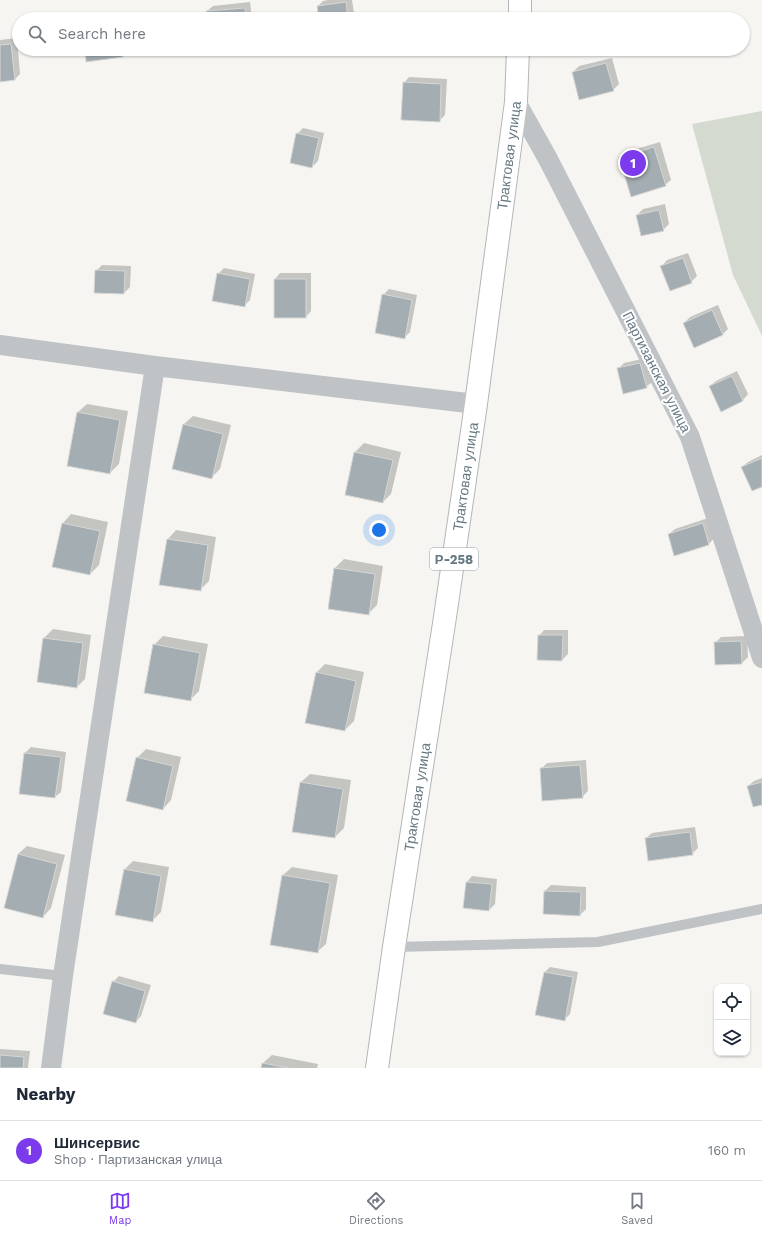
<!DOCTYPE html>
<meta charset="utf-8">
<style>
:root{--surface:#fff;--page:#f2f2f3;--text:#1f2937;--muted:#747a83;--line:#e0e1e3;--accent:#7c3aed}
body{margin:0;font-family:"Work Sans",sans-serif;background:var(--page);color:var(--text)}
.controls{position:absolute;right:12px;bottom:12px;display:grid;overflow:hidden;border-radius:8px;box-shadow:0 1px 3px #0004}
.controls button{width:36px;height:36px;display:grid;place-items:center;padding:0;border:0;border-bottom:1px solid var(--line);background:var(--surface);color:var(--text);font:20px sans-serif}
.you{position:absolute;left:379px;top:530px;width:14px;height:14px;margin:-10px;border:3px solid #fff;border-radius:50%;background:#1a73e8;box-shadow:0 0 0 6px #1a73e833}
.badge{display:grid;place-items:center;width:26px;height:26px;border-radius:50%;background:var(--accent);color:#fff;font-size:13px;font-weight:700}
.pin{position:absolute;translate:-50% -50%;border:2px solid #fff;box-shadow:0 1px 4px #0006}
.list{margin:0;padding:0;list-style:none}
h2{display:flex;justify-content:space-between;align-items:center;height:52px;margin:0;padding:0 16px;font-size:17px}
h2 small{font-size:13px;font-weight:400;color:var(--muted)}
.list li{display:grid;grid-template-columns:26px 1fr auto;gap:12px;align-items:center;box-sizing:border-box;height:60px;padding:0 16px;border-top:1px solid var(--line)}
.list b{display:block;font-size:15px;white-space:nowrap}
.list p{margin:0;font-size:13px;white-space:nowrap;color:var(--muted)}
.list em{font-size:13px;font-style:normal;color:var(--muted)}
.icon{flex:none;width:22px;height:22px;fill:none;stroke:currentColor;stroke-width:2;stroke-linecap:round;stroke-linejoin:round}
.map{position:relative;flex:none;width:762px;height:1068px;overflow:hidden}
.search{position:absolute;background:var(--surface);box-shadow:0 1px 3px #0004;left:12px;right:12px;top:12px;height:44px;display:flex;align-items:center;gap:10px;box-sizing:border-box;padding:0 14px;border-radius:22px;color:var(--muted);font-size:15px}
.sheet{height:112px;background:var(--surface)}
nav{display:flex;justify-content:space-around;align-items:center;box-sizing:border-box;height:56px;border-top:1px solid var(--line);background:var(--surface);font-size:11px;color:var(--muted)}
nav a{display:grid;justify-items:center;gap:2px}
nav .on{color:var(--accent)}
.map>svg:first-child{display:block}
.green{fill:#d5dad1}
.shadow{fill:#0003}
.building{fill:#a3adb2;stroke:#d7d7d5}
.lines{fill:none;stroke-linecap:round;stroke-linejoin:round}
.highway-casing{stroke:#b2b6b9;stroke-width:24}
.lane{stroke:#bfc3c6;stroke-width:10}
.street{stroke:#bfc3c6;stroke-width:20}
.highway{stroke:#fff;stroke-width:22}
.labels{text-anchor:middle;dominant-baseline:central;stroke-width:4;stroke-linejoin:round;paint-order:stroke}
.shield{fill:#fff;stroke:#93a0a8;stroke-width:1}
.shield-label{font-size:13px;font-weight:bold;fill:#657882}
.street-label{font-size:14px;fill:#657882;stroke:#fff}
</style>
<div class="map">
<svg width="762" height="1068" viewBox="0 0 762 1068">
<rect width="100%" height="100%" fill="#f6f5f2"/>
<!-- green -->
<path class="green" d="M 762,111 L 762,336 L 733,275 L 692,124 Z"/>
<!-- shadow -->
<path class="shadow" d="M 328,0 L 352,0 L 355,19 L 320,19 L 318,6 L 323,1 Z
M 250,2 L 252,19 L 208,19 L 207,11 L 213,6 Z
M 17,38 L 20,74 L 15,79 L 0,81 L 0,40 Z
M 86,49 L 128,49 L 128,50 L 123,56 Z
M 612,58 L 619,84 L 613,90 L 573,72 L 579,66 Z
M 409,77 L 447,79 L 445,115 L 439,121 L 404,83 Z
M 303,128 L 324,133 L 318,161 L 312,167 L 297,134 Z
M 660,142 L 671,180 L 665,185 L 620,157 L 626,152 Z
M 665,204 L 669,224 L 663,230 L 637,215 L 643,209 Z
M 688,253 L 697,276 L 691,282 L 662,266 L 667,260 Z
M 102,265 L 131,266 L 130,287 L 124,293 L 96,271 Z
M 224,268 L 255,274 L 250,300 L 244,306 L 218,274 Z
M 280,273 L 311,273 L 311,311 L 306,317 L 275,317 L 275,279 Z
M 389,289 L 417,295 L 410,332 L 404,338 L 383,295 Z
M 718,305 L 728,329 L 723,334 L 684,323 L 690,317 Z
M 646,358 L 652,382 L 646,387 L 618,369 L 624,363 Z
M 737,371 L 748,394 L 743,400 L 710,386 L 716,381 Z
M 87,404 L 128,411 L 119,464 L 110,473 L 78,412 Z
M 193,416 L 231,425 L 220,469 L 211,478 L 184,424 Z
M 364,443 L 401,452 L 391,494 L 383,502 L 346,494 L 355,452 Z
M 762,455 L 762,486 L 742,467 L 748,462 Z
M 71,514 L 108,522 L 99,565 L 90,574 L 54,566 L 63,523 Z
M 708,518 L 714,538 L 709,544 L 669,534 L 675,529 Z
M 176,530 L 216,537 L 209,581 L 200,590 L 168,539 Z
M 344,559 L 383,566 L 377,605 L 368,614 L 329,608 L 335,568 Z
M 53,629 L 91,635 L 85,679 L 77,687 L 38,682 L 44,638 Z
M 544,630 L 568,630 L 568,654 L 562,660 L 539,636 Z
M 163,636 L 208,644 L 199,691 L 190,700 L 154,645 Z
M 747,636 L 748,657 L 742,663 L 715,643 L 721,637 Z
M 325,664 L 364,672 L 354,721 L 345,730 L 316,673 Z
M 31,747 L 66,752 L 61,792 L 55,797 L 20,793 L 25,753 Z
M 146,749 L 181,757 L 171,800 L 163,809 L 137,758 Z
M 586,760 L 588,791 L 582,797 L 541,769 L 547,763 Z
M 310,774 L 351,780 L 344,828 L 335,837 L 301,782 Z
M 762,778 L 762,804 L 748,786 L 754,781 Z
M 695,827 L 698,848 L 692,854 L 646,838 L 652,833 Z
M 27,846 L 65,855 L 51,908 L 43,917 L 18,854 Z
M 133,861 L 169,867 L 161,912 L 152,921 L 125,869 Z
M 292,867 L 338,875 L 326,944 L 317,952 L 283,875 Z
M 472,876 L 497,879 L 495,904 L 489,910 L 464,907 L 467,882 Z
M 551,885 L 586,887 L 586,909 L 580,915 L 544,913 L 545,891 Z
M 550,967 L 578,972 L 570,1014 L 564,1020 L 545,972 Z
M 119,976 L 151,985 L 141,1016 L 136,1022 L 113,982 Z
M 0,1049 L 30,1051 L 28,1068 L 0,1068 Z
M 272,1055 L 318,1064 L 317,1068 L 262,1068 L 263,1063 Z"/>
<!-- building -->
<path class="building" d="M 346,2 L 348,19 L 319,19 L 317,6 Z
M 245,8 L 246,19 L 207,19 L 206,11 Z
M 11,44 L 15,80 L 0,82 L 0,45 Z
M 85,49 L 122,49 L 123,57 L 86,62 Z
M 606,63 L 614,91 L 579,100 L 572,72 Z
M 403,82 L 441,84 L 440,122 L 401,120 Z
M 296,133 L 319,138 L 312,168 L 290,163 Z
M 654,147 L 666,186 L 631,197 L 619,157 Z
M 659,210 L 664,231 L 641,236 L 636,215 Z
M 683,258 L 692,283 L 670,291 L 660,266 Z
M 95,270 L 125,271 L 124,294 L 94,293 Z
M 217,273 L 250,279 L 245,307 L 212,301 Z
M 274,279 L 306,279 L 306,318 L 274,318 Z
M 382,294 L 412,300 L 405,339 L 375,333 Z
M 712,310 L 723,335 L 694,348 L 683,323 Z
M 640,363 L 647,388 L 623,394 L 617,368 Z
M 732,376 L 743,401 L 721,412 L 709,386 Z
M 77,412 L 120,420 L 110,474 L 67,466 Z
M 183,424 L 223,434 L 212,479 L 172,469 Z
M 354,452 L 393,460 L 383,503 L 345,495 Z
M 762,458 L 762,487 L 752,491 L 741,467 Z
M 62,523 L 100,531 L 90,575 L 52,567 Z
M 703,523 L 709,545 L 674,556 L 668,534 Z
M 167,539 L 208,545 L 201,591 L 159,585 Z
M 334,568 L 375,574 L 369,615 L 328,609 Z
M 538,635 L 563,635 L 562,661 L 537,660 Z
M 43,638 L 83,643 L 77,688 L 37,682 Z
M 741,641 L 742,664 L 715,665 L 714,642 Z
M 153,644 L 200,653 L 191,701 L 144,693 Z
M 316,672 L 356,681 L 345,731 L 305,723 Z
M 24,753 L 61,757 L 55,798 L 19,794 Z
M 136,757 L 173,766 L 163,810 L 126,801 Z
M 580,765 L 583,798 L 542,801 L 540,768 Z
M 300,782 L 343,789 L 335,838 L 292,832 Z
M 762,782 L 762,805 L 753,807 L 747,786 Z
M 690,832 L 693,855 L 648,861 L 645,838 Z
M 18,854 L 57,864 L 43,918 L 4,908 Z
M 124,869 L 161,876 L 153,922 L 115,915 Z
M 282,875 L 330,883 L 318,953 L 270,945 Z
M 466,882 L 492,884 L 489,911 L 463,908 Z
M 544,891 L 581,892 L 580,916 L 543,914 Z
M 544,972 L 573,977 L 565,1021 L 535,1015 Z
M 112,981 L 145,991 L 136,1023 L 103,1014 Z
M 0,1055 L 24,1057 L 23,1068 L 0,1068 Z
M 262,1063 L 289,1068 L 261,1068 Z"/>
<g class="lines">
<defs>
<g id="highway">
<path d="M 520,19 L 520,0"/>
<path id="s1" d="M 377,1068 L 394,947 L 445,617 L 476,404 L 516,102 L 518,49"/>
</g>
</defs>
<!-- highway casing -->
<use href="#highway" class="highway-casing"/>
<!-- lane -->
<path class="lane" d="M 394,947 L 598,942 L 762,909
M 0,969 L 63,976"/>
<!-- street -->
<path class="street" d="M 516,102 L 548,159 L 690,437 L 762,658
M 0,345 L 155,366 L 476,404
M 51,1068 L 63,976 L 155,366"/>
<!-- highway -->
<use href="#highway" class="highway"/>
</g>
<g class="labels">
<!-- shield labels -->
<rect class="shield" x="430" y="548" width="48" height="22" rx="3"/>
<g class="shield-label">
<text x="454" y="559">Р-258</text>
</g>
<!-- street labels -->
<g class="street-label">
<text stroke="none"><textPath href="#s1" startOffset="922">Трактовая улица</textPath></text>
<text transform="translate(657 372) rotate(63)">Партизанская улица</text>
<text stroke="none"><textPath href="#s1" startOffset="598">Трактовая улица</textPath></text>
<text stroke="none"><textPath href="#s1" startOffset="274">Трактовая улица</textPath></text>
</g>
</g>
</svg>
<div class="controls">
<button><svg class="icon" aria-label="locate" viewBox="0 0 24 24"><circle cx="12" cy="12" r="6"/><path d="M12 2v4M12 18v4M2 12h4M18 12h4"/></svg></button>
<button><svg class="icon" aria-label="layers" viewBox="0 0 24 24"><path d="M12 4l9 5-9 5-9-5zM3 14l9 5 9-5"/></svg></button>
</div>
<div class="you"></div>
<div class="pin badge" style="left:633px;top:163px">1</div>
<div class="search"><svg class="icon" aria-label="search" viewBox="0 0 24 24"><circle cx="10" cy="10" r="6"/><path d="M15 15l6 6"/></svg>Search here</div>
</div>
<section class="sheet">
<h2>Nearby<small></small></h2>
<ul class="list">
<li><span class="badge">1</span><div><b>Шинсервис</b><p>Shop · Партизанская улица</p></div><em>160 m</em></li>
</ul>
</section>
<nav>
<a class="on"><svg class="icon" aria-label="map" viewBox="0 0 24 24"><path d="M3 6l6-2 6 2 6-2v14l-6 2-6-2-6 2zM9 4v14M15 6v14"/></svg>Map</a>
<a><svg class="icon" aria-label="directions" viewBox="0 0 24 24"><path d="M12 3l9 9-9 9-9-9zM9 14v-3h6M13 9l2 2-2 2"/></svg>Directions</a>
<a><svg class="icon" aria-label="saved" viewBox="0 0 24 24"><path d="M7 4h10v16l-5-4-5 4z"/></svg>Saved</a>
</nav>
